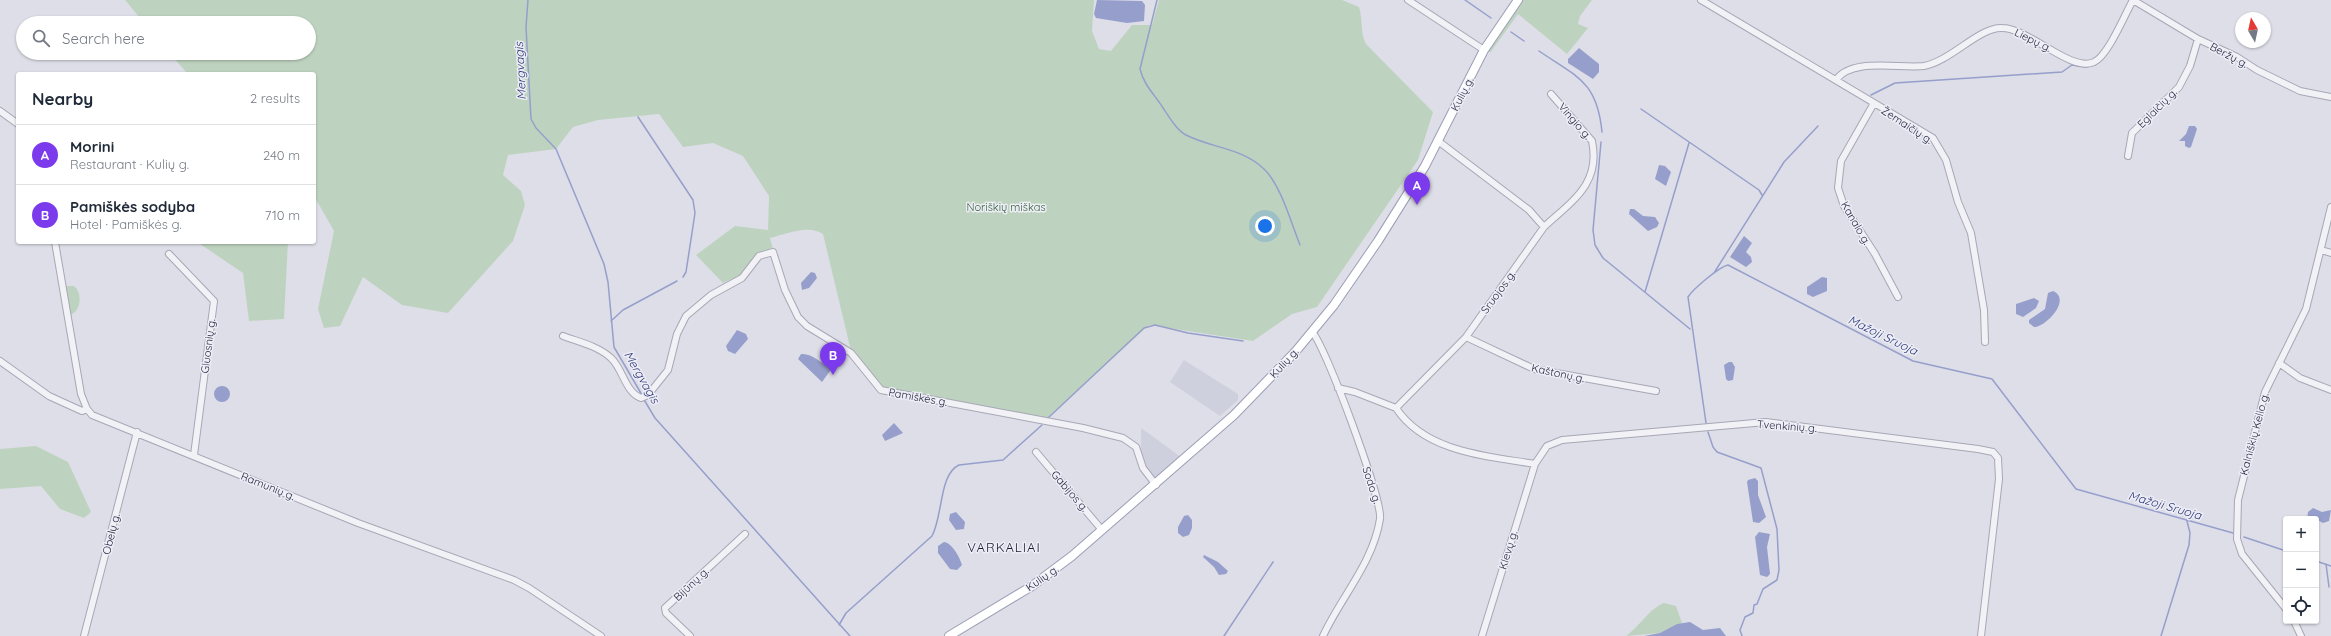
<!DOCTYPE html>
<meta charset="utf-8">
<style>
:root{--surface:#fff;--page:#f2f2f3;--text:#1f2937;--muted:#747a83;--line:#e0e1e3;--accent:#7c3aed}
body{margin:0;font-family:Quicksand,sans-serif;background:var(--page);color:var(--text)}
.controls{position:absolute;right:12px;bottom:12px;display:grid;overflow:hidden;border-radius:4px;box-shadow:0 1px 3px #0004}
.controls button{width:36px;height:36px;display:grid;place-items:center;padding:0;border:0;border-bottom:1px solid var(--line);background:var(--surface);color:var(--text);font:20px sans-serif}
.compass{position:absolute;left:2235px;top:12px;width:36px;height:36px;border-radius:50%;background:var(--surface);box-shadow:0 1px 3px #0004;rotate:351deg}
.you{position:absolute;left:1265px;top:226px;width:14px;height:14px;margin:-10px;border:3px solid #fff;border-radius:50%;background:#1a73e8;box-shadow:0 0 0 6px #1a73e833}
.badge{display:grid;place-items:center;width:26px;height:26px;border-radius:50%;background:var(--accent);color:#fff;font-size:13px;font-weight:700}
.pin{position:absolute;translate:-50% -33px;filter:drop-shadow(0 1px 2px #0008)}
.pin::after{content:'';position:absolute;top:21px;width:14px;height:12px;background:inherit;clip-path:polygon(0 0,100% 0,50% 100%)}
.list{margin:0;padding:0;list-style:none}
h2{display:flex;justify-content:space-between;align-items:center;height:52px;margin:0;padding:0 16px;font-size:17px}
h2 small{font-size:13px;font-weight:400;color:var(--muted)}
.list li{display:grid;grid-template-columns:26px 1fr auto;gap:12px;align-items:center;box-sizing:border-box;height:60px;padding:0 16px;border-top:1px solid var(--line)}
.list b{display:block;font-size:15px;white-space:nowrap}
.list p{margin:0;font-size:13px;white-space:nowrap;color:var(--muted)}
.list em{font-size:13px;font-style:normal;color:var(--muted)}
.icon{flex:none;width:22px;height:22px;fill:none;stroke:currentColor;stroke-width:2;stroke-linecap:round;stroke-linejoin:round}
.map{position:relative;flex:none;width:2331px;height:636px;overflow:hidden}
.search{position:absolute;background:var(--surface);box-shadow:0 1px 3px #0004;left:16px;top:16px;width:300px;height:44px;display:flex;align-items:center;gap:10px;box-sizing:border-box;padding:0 14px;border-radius:22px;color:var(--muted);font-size:15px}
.panel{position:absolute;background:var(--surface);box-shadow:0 1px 3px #0004;left:16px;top:72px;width:300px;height:172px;border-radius:4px}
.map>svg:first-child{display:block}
.built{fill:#cfd0de}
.green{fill:#bed3bf}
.water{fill:#969fcb}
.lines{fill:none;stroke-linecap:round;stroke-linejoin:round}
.stream{stroke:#969fcb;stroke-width:1.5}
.minor-casing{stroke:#a7a7b6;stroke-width:8}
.major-casing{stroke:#9c9eb5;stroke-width:10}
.minor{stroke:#f1f1f6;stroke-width:6}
.major{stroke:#fff;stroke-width:8}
.labels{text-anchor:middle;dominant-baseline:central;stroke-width:3;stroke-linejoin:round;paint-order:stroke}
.street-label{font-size:11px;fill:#262740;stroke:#edeef6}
.park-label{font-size:11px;fill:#325d38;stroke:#edeef6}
.water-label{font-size:12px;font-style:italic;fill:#2d3777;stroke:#edeef6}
.quarter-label{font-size:13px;letter-spacing:1px;fill:#181931;stroke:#edeef6}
</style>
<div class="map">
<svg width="2331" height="636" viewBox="0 0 2331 636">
<rect width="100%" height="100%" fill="#dedee8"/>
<!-- built -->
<path class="built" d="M 1184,360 L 1238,394 L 1238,400 L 1220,416 L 1170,382 Z
M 1141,428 L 1181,457 L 1156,479 L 1147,471 L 1141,456 Z"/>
<!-- green -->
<path class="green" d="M 125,0 L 1094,0 L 1092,31 L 1099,49 L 1111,51 L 1132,25 L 1152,25 L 1159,0 L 1342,0 L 1359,7 C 1363,20 1360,33 1366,44 L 1433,112 L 1418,160 L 1317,307 L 1292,314 L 1253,341 L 1149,325 L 1046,419 L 880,387 L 851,351 L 823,234 C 808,224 786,234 770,238 L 773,249 C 747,253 758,260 743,273 C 738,277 729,280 723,283 L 696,255 L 735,226 L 768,230 L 769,196 L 743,156 L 713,143 L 683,147 L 659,114 L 598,120 L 573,127 L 556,149 L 508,155 L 503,175 L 521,191 L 525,205 L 513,241 L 448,313 L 402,305 L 363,277 L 340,326 L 324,328 L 318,309 L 334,231 L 314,196 L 314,74 L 188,74 L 169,53 L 309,53 L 309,23 L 144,23 Z
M 1522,0 L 1592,0 L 1580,16 L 1578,24 L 1588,28 L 1567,54 L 1518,14 L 1490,53 L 1488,50 Z
M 197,242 L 288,242 L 284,319 L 249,321 L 243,273 Z
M 65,286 L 74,286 C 83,293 81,312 70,315 Z
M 36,446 L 68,462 L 91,512 L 84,518 L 60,509 L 41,486 L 0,489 L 0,449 Z
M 1664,603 L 1676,606 L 1682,623 L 1660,633 L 1626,636 C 1639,627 1650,608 1664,603 Z"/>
<!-- water -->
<path class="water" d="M 1097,0 L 1142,1 L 1145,5 L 1144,21 L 1127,23 L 1096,18 L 1094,14 Z
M 1579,48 L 1599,64 L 1599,72 L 1593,79 L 1568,63 L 1568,59 Z
M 2189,126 L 2195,126 L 2197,129 L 2191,147 L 2189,148 L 2185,146 L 2185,141 L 2179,141 L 2186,134 Z
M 1659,165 L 1665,166 L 1671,172 L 1666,186 L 1655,179 Z
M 1630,209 L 1634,209 L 1643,216 L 1655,217 L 1659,223 L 1657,227 L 1648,231 L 1629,214 Z
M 1744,236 L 1752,243 L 1746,252 L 1751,257 L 1752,262 L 1746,267 L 1730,257 Z
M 811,272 L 815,273 L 817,278 L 809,288 L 802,290 L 801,283 Z
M 1822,277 L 1827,278 L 1827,291 L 1813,297 L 1807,294 L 1807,287 Z
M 2053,291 C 2072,299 2046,327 2034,327 L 2029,323 L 2029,320 L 2045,309 L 2048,293 Z
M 2034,298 L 2039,301 L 2036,308 L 2023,317 L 2016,314 L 2016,304 Z
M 737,330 L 746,334 L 748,339 L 735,354 L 728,351 L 726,346 Z
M 801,354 C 812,353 821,363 830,368 L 830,371 L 822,382 L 798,359 Z
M 1729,362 L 1732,362 L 1735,367 L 1733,380 L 1728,381 L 1726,379 L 1724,365 Z
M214 394a8 8 0 1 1 16 0a8 8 0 1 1-16 0Z
M 894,423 L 903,433 L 885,441 L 882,435 Z
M 1755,478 L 1758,481 L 1758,495 L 1766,517 L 1759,523 L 1753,522 L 1747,482 L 1748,480 Z
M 2313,508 L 2322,512 L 2331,510 L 2329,521 L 2323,523 L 2316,519 L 2307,519 L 2308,512 Z
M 956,512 L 965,522 L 964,529 L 956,530 L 949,520 L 950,514 Z
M 1188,515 L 1192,520 L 1192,528 L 1189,535 L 1183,537 L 1178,533 L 1178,527 L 1184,516 Z
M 1759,532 L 1770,534 L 1767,547 L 1770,574 L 1767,577 L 1760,575 L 1755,537 Z
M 944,542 C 951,542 960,557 962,565 L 957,570 L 950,569 L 938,553 L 938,546 Z
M 1204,555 L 1218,562 L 1228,571 L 1226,574 L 1219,575 L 1214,567 L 1203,557 Z
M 1690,622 L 1703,630 L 1720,628 L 1726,636 L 1644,636 L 1660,633 L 1677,624 Z"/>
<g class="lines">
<!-- stream -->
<path class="stream" d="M 528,0 L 526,27 L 531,119 L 536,128 L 556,149 L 604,264 L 608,282 L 614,347 L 642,395
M 1157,0 L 1140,69 C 1143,82 1151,91 1159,102 C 1167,113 1175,129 1186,135 C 1211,148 1243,148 1264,169 C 1281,185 1291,223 1300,245
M 1465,0 L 1491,18
M 1511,32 L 1524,41
M 1539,51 C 1577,77 1597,81 1602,132
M 1871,95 L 1895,83 L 2062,72 L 2072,65 L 2086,67 L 2095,65
M 1641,109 L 1759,190 L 1762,195
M 638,117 L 693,200 L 695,213 L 686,272 L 683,277
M 1601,142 L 1593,230 L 1595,245 L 1603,258 L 1690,329
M 1714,273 L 1784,162 L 1818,126
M 1645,292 L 1689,143
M 611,321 L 623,310 L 677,281
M 643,398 L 655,418 L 850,636
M 1048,418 L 1144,328 L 1155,325 L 1188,333 L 1243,341
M 1706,423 L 1688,297 C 1693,289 1719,267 1728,265 L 1913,361 L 1992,379 L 2076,489 L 2233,533
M 1708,432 L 1713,447 L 1717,452 L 1761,468 L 1777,529 L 1779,570 L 1777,580 L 1763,589 L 1757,604 L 1754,605 L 1753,613 L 1745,617 L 1740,630 L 1742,636
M 2244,537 L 2286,551
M 2316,561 L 2331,566
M 2326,564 L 2329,587
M 839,625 L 846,613 L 932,536 C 943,516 939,474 959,465 L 1003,460 L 1042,425
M 1224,636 L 1273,562
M 2161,636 L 2189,545 L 2190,533 L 2187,521"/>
<defs>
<path id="minor" d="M 1408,0 L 1484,50
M 1701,0 L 1933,138 L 1946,160 L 1958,202 L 1971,233 L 1984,310 L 1985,342
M 2133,0 L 2198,39 L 2237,57 L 2257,70 L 2300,91 L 2331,97
M 1836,80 C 1852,57 1900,69 1924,66 C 1951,61 1979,27 2002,28 C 2029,28 2071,73 2094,62 C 2108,56 2125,14 2133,0
M 1874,103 L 1841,161 L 1838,188 L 1844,206 L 1875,254 L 1898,297
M 0,111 L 18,124
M 2128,156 L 2132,133 L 2179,87 L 2190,66 L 2198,39
M 1544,227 C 1572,201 1601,184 1592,141 L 1551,94
M 55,242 L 81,394 L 87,409 L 92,415 L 358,523 L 514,580 L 529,588 L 601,636
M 2321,250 L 2331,253
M 169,254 L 214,301 L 194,455
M 1312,332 C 1325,344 1383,501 1380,519 C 1373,563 1341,597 1323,636
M 563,336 C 579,342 598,346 611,358 C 623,369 625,392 641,398 L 648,395 L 668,370 L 677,334 L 686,316 L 711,295 L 742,278 L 759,256 L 773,252 L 785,290 L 798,317 L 807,326 L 851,353 L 881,390 L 1083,428 L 1123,438 L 1136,447 L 1143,468 L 1156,485
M 1466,337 L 1534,369 L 1656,391
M 0,361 L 49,396 L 82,411 L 87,409
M 2279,363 L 2300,378 L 2331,390
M 1338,388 L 1355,392 L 1396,408 L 1466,337 L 1544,227 L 1529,210 L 1438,141
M 1396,408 C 1425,452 1486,456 1535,464 L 1547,446 L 1562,440 L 1766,422 L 1978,449 L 1993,452 L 1998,458 L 1999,479 L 1981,636
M 1036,452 L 1102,530
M 2286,609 L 2242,554 L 2237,539 L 2238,500 L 2265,392 L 2306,309 L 2331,207
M 2294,621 L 2301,636
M 84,636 L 137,432
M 690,636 L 666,613 L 665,608 L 745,534
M 1482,636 L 1535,464"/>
<path id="major" d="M 949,636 L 1032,586 L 1072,556 L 1234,415 L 1296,351 L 1334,305 L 1378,241 L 1425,166 L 1484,50 L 1518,0"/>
</defs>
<!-- minor casing -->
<use href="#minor" class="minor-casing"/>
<!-- major casing -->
<use href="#major" class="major-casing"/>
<!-- minor -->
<use href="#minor" class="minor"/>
<!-- major -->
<use href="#major" class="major"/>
</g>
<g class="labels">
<!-- street labels -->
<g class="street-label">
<text transform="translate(2033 40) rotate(26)">Liepų g.</text>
<text transform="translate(2229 55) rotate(28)">Beržų g.</text>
<text transform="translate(1462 94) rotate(-63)">Kulių g.</text>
<text transform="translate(2157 108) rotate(-45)">Eglaičių g.</text>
<text transform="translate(1575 121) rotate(49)">Vingio g.</text>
<text transform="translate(1907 125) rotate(33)">Žemaičių g.</text>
<text transform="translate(1856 223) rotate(60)">Kanalo g.</text>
<text transform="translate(1498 292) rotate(-54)">Sruojos g.</text>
<text transform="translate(208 346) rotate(-83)">Gluosnių g.</text>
<text transform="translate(1284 363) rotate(-47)">Kulių g.</text>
<text transform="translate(1558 373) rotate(12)">Kaštonų g.</text>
<text transform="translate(918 397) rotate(10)">Pamiškės g.</text>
<text transform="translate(1787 426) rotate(4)">Tvenkinių g.</text>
<text transform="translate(2254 434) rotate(-75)">Kalniškių Kelio g.</text>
<text transform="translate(1372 485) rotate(72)">Sodo g.</text>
<text transform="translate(268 486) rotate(22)">Ramunių g.</text>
<text transform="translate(1070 491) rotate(49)">Gabijos g.</text>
<text transform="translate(111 534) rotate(-76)">Obelų g.</text>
<text transform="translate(1508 550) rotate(-73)">Klevų g.</text>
<text transform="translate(1042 578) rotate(-35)">Kulių g.</text>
<text transform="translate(691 584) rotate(-43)">Bijūnų g.</text>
</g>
<!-- park labels -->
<g class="park-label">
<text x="1006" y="207">Noriškių miškas</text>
</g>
<!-- water labels -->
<g class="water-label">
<text transform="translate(520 71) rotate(-93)">Mergvagis</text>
<text transform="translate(1883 335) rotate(26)">Mažoji Sruoja</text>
<text transform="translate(642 377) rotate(60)">Mergvagis</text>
<text transform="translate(2165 505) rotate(16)">Mažoji Sruoja</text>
</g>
<!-- quarter labels -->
<g class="quarter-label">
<text x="1004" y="547">VARKALIAI</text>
</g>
</g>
</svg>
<div class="controls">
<button>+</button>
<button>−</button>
<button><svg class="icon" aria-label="locate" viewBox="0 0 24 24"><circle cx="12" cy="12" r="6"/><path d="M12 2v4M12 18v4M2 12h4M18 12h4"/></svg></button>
</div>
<svg class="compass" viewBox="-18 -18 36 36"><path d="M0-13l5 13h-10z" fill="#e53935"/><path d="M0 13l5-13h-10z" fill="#747a83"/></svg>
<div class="you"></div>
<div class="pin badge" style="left:1417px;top:205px">A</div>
<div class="pin badge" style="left:833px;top:375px">B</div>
<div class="search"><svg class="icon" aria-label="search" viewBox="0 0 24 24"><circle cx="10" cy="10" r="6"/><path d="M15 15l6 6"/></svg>Search here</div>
<section class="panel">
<h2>Nearby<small>2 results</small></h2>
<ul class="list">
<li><span class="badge">A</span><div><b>Morini</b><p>Restaurant · Kulių g.</p></div><em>240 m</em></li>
<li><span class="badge">B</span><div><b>Pamiškės sodyba</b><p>Hotel · Pamiškės g.</p></div><em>710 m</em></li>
</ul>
</section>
</div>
